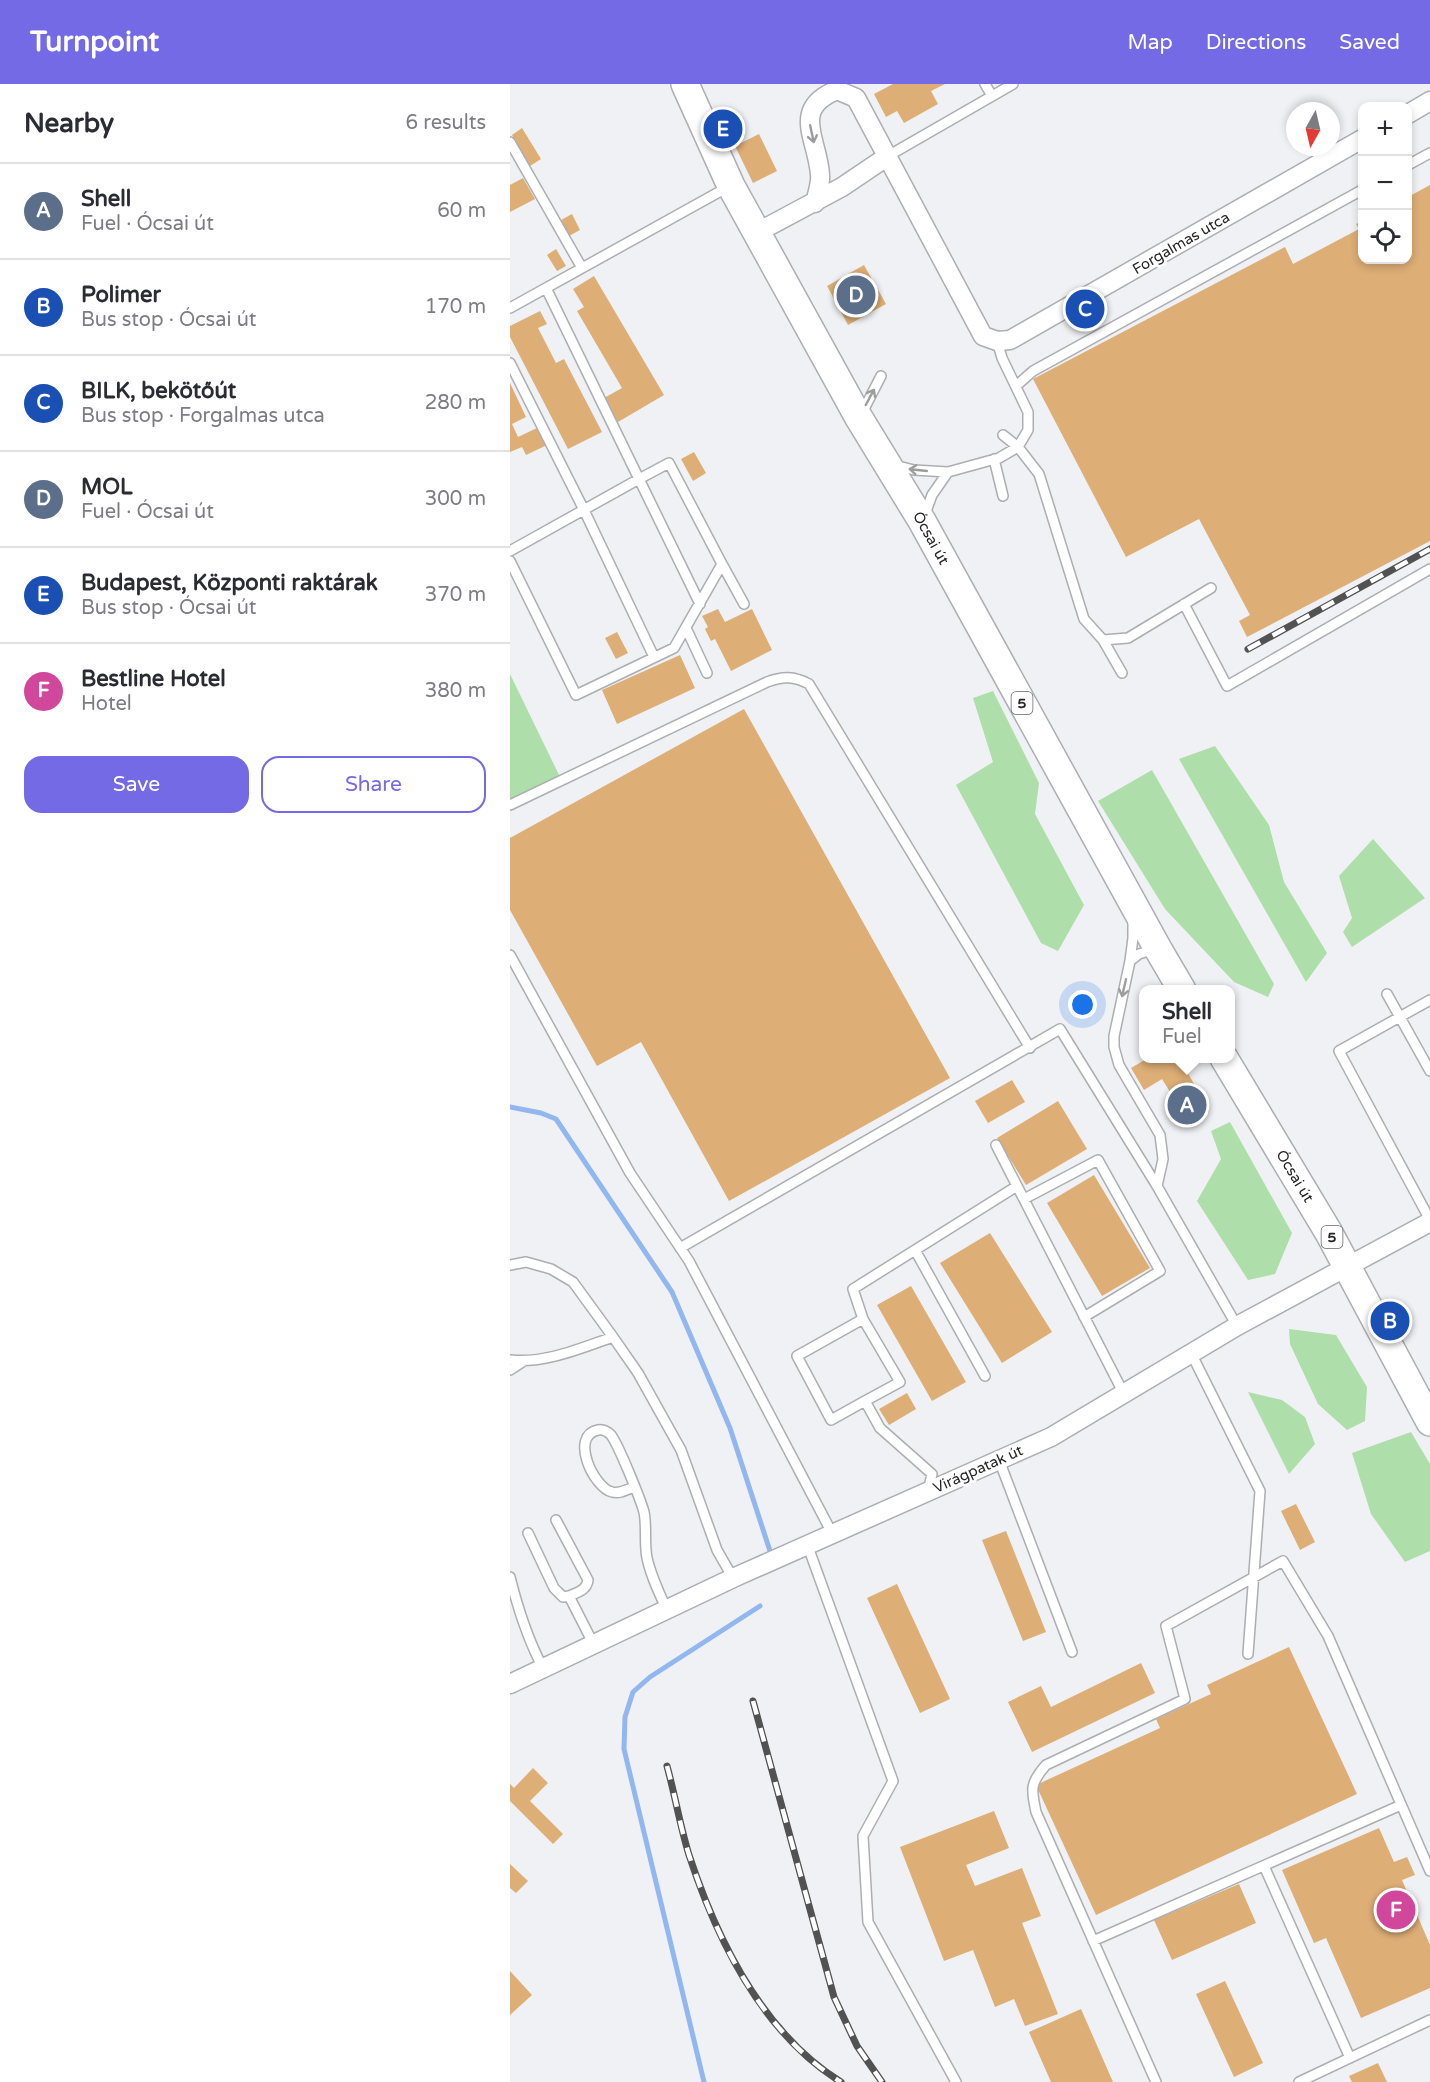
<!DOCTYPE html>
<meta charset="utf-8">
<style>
:root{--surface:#fff;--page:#f2f2f3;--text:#2b2b33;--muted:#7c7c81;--line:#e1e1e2;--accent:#746ae5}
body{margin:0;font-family:"Varela Round",sans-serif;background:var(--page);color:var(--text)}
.controls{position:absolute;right:18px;top:18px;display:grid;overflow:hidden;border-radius:12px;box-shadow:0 3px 9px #0003}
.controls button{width:54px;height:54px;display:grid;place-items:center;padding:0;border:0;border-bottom:2px solid var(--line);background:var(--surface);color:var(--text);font:30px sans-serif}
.compass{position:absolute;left:776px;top:18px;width:54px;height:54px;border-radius:50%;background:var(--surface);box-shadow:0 3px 9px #0003;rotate:188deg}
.you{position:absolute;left:573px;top:921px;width:21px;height:21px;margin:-15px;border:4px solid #fff;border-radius:50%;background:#1a73e8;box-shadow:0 0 0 9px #1a73e833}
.badge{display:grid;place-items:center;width:39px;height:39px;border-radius:50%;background:var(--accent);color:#fff;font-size:20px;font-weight:700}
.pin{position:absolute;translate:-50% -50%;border:3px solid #fff;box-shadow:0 2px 6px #0006}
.popup{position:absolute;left:629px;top:901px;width:96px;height:78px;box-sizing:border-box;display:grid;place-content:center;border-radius:12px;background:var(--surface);filter:drop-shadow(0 2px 4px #0005);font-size:20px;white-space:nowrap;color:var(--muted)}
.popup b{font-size:22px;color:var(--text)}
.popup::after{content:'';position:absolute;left:50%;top:100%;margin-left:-12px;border:12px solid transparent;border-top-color:var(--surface)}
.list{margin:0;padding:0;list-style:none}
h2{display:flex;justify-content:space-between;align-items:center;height:78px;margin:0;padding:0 24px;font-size:26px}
h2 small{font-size:20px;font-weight:400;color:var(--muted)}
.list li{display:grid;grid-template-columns:39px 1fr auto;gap:18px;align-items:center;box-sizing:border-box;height:96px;padding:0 24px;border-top:2px solid var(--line)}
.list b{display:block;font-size:22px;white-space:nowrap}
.list p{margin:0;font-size:20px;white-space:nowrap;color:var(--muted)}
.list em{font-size:20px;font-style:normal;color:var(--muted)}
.actions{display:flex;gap:12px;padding:18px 24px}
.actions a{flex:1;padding:14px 0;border:2px solid var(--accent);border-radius:18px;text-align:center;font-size:21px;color:var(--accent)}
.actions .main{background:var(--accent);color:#fff}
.icon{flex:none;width:33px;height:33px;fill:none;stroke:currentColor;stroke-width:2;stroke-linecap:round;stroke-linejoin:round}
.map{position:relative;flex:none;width:920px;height:1998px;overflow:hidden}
header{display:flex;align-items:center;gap:36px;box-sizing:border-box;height:84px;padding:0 30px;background:var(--accent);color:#fff}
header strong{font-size:28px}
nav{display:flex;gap:33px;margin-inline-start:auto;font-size:21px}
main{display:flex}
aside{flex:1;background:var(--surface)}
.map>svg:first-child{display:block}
.green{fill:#aedeaa}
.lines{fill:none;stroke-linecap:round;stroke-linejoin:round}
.stream{stroke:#92b6ef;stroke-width:5}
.building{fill:#ddae76}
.service-casing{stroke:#adaeb1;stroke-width:12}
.minor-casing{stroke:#adaeb1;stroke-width:21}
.primary-casing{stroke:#adaeb1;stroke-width:30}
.service{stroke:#fff;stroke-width:9}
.minor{stroke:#fff;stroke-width:18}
.primary{stroke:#fff;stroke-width:27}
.rail-casing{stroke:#525253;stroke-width:7}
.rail{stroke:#fff;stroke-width:4.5;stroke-dasharray:14;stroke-linecap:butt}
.oneway{stroke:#9d9d9e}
.labels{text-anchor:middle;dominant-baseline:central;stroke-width:6;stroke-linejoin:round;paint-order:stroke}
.shield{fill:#fff;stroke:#676768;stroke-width:1.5}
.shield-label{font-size:14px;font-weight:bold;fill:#262627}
.street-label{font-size:15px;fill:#262627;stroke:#fff}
</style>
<header>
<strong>Turnpoint</strong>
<nav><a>Map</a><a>Directions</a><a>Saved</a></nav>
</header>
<main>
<aside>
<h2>Nearby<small>6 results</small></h2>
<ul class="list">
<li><span class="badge" style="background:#5c6f8a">A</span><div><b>Shell</b><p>Fuel · Ócsai út</p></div><em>60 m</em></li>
<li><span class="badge" style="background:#1a4fb4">B</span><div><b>Polimer</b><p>Bus stop · Ócsai út</p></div><em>170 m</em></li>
<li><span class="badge" style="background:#1a4fb4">C</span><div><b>BILK, bekötőút</b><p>Bus stop · Forgalmas utca</p></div><em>280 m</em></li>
<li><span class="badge" style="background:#5c6f8a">D</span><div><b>MOL</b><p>Fuel · Ócsai út</p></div><em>300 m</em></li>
<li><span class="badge" style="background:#1a4fb4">E</span><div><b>Budapest, Központi raktárak</b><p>Bus stop · Ócsai út</p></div><em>370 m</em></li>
<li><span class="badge" style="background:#d1479c">F</span><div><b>Bestline Hotel</b><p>Hotel</p></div><em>380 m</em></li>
</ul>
<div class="actions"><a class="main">Save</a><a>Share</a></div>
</aside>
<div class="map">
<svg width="920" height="1998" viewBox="0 0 920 1998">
<rect width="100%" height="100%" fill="#f0f1f4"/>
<!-- green -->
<path class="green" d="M 0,590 L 50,693 L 0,715 Z
M 483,607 L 529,699 L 525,730 L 574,821 L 548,867 L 531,859 L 446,701 L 483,678 L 463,614 Z
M 705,662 L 759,741 L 774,798 L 817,869 L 796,898 L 669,675 Z
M 642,686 L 764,900 L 758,913 L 724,898 L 655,825 L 588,717 Z
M 863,755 L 915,814 L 842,863 L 833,848 L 842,834 L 829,792 Z
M 720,1038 L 782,1149 L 765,1190 L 738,1196 L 687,1117 L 711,1075 L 701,1047 Z
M 779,1245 L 826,1251 L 857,1303 L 855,1337 L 837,1346 L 808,1320 L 780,1260 Z
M 738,1308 L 772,1316 L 795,1333 L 805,1360 L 779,1390 Z
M 901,1348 L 920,1380 L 920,1467 L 895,1478 L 861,1430 L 842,1369 Z"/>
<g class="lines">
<!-- stream -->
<path class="stream" d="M 0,1023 L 31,1029 L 46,1035 L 162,1208 L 220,1344 L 260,1467
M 194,1998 L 114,1665 L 115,1633 L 123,1608 L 140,1593 L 250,1522"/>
</g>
<!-- building -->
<path class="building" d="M 383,0 L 435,0 L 421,7 L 428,20 L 394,39 L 387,27 L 376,33 L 364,10 Z
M 12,44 L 31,75 L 20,82 L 2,51 Z
M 249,50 L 267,87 L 243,99 L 225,62 Z
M 13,94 L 25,115 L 0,128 L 0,101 Z
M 920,101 L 920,457 L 737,553 L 729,537 L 740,531 L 689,435 L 616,473 L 523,295 L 775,163 L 783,180 L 849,145 L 846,140 L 852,137 L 852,176 L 898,176 L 898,113 Z
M 62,130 L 70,146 L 59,152 L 51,136 Z
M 46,165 L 56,182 L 47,187 L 37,171 Z
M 354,181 L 376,220 L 338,241 L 317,202 Z
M 84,192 L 154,311 L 108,338 L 94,314 L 112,304 L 67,227 L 74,223 L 63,205 Z
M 30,227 L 37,240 L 28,244 L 46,279 L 54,275 L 92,348 L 58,365 L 0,253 L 0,242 Z
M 0,299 L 16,333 L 2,340 L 8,353 L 29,343 L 37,361 L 16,371 L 12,363 L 0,368 Z
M 184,368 L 196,389 L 183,397 L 171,375 Z
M 208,525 L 215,538 L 242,525 L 262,566 L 221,587 L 205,555 L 201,557 L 195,545 L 198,543 L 192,532 Z
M 107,548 L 118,569 L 106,575 L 95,554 Z
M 170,571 L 185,604 L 107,640 L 92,606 Z
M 234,625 L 440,994 L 219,1117 L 131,958 L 87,982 L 0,826 L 0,754 Z
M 638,974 L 677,974 L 679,977 L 673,980 L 699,1027 L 671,1043 L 656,1015 L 662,1011 L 652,995 L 634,1006 L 621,984 Z
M 502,996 L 515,1018 L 478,1039 L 465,1017 Z
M 548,1017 L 577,1065 L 516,1101 L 487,1054 Z
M 584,1091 L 640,1184 L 592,1212 L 537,1119 Z
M 480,1149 L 542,1248 L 492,1279 L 430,1179 Z
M 401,1202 L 456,1298 L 422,1317 L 367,1221 Z
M 397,1309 L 406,1325 L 379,1341 L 369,1325 Z
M 786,1420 L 805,1458 L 790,1466 L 771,1427 Z
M 496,1447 L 536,1548 L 513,1557 L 472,1456 Z
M 387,1500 L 440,1615 L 410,1629 L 357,1514 Z
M 779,1563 L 847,1710 L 586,1831 L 526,1701 L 650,1644 L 646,1635 L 701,1610 L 697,1601 Z
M 631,1579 L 645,1609 L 522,1668 L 498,1618 L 531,1602 L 541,1623 Z
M 23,1684 L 38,1699 L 20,1717 L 53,1750 L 43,1760 L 0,1717 L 0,1700 L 4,1704 Z
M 484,1727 L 499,1764 L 456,1781 L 465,1802 L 512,1784 L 531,1832 L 512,1839 L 548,1930 L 515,1942 L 504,1915 L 485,1923 L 463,1866 L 434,1877 L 390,1763 Z
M 869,1744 L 884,1778 L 897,1773 L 905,1791 L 892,1796 L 920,1861 L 920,1904 L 851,1934 L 816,1854 L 804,1859 L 772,1786 Z
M 0,1780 L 18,1797 L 6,1809 L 0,1804 Z
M 729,1800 L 746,1839 L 662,1876 L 644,1836 Z
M 0,1887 L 22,1911 L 0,1931 Z
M 715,1897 L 753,1979 L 724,1993 L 686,1910 Z
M 571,1925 L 603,1998 L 541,1998 L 519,1948 Z
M 868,1979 L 877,1998 L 842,1998 L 839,1992 Z"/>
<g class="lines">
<defs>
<path id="service" d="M 475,0 L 482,12
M 0,58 L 72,184
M 378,72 L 503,0
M 898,81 L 920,69
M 0,224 L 218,103
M 0,279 L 74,426 L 144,573
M 506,302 L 523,287 L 852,106
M 352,329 L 371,292
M 493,351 L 508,363 L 529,390 L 574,535 L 593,556 L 612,589
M 484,375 L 493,412
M 384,381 L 404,386 L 438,388 L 489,374 L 508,363 L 518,346 L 518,328 L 492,274 L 487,257
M 414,433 L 422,411 L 438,388
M 0,467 L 129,395 L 190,520
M 0,477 L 66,611 L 164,564 L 212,480 L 159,379 L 129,395 L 36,204
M 212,480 L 234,520
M 674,520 L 717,602 L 920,485
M 176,544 L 197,589
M 593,556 L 618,554 L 701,504
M 0,721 L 257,598 C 273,592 284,592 299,600 L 520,964
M 645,865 L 629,870 L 620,877 L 604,952 L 604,963 L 609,981 L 650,1051 L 653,1075 L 647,1102
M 0,871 L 120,1089 L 179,1177 L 322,1449
M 620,877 L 623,854 L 623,837
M 877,910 L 920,987
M 920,916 L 829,967 L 920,1136
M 486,1061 L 614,1310
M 514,1115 L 588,1076 L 650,1187 L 574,1233
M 170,1164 L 550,945 L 647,1102 L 727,1242
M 405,1166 L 475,1292
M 0,1181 L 16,1178 L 41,1185 L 63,1198 L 103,1253 L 128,1289 L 171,1366 L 207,1466 L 223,1494
M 353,1235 L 343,1205 L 507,1102
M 681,1269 L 750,1407 L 738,1570
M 0,1276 C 35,1280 71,1264 103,1253
M 0,1286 L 14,1277
M 355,1317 L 321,1336 L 287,1272 L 353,1235 L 390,1298 L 355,1317 L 370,1344 L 422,1390 L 418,1407
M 489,1376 L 562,1568
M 124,1403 C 116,1406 110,1410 102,1408 C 84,1404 59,1352 88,1346 C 93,1345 98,1348 101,1351 C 109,1362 130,1414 134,1428 C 137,1443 134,1459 137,1474 C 141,1492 149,1509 157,1526
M 46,1436 L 78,1496 C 77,1506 68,1508 59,1512
M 18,1449 L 44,1504 L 53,1513 L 59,1512 L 84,1561
M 297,1460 L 383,1697 L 353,1752 L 358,1838 L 446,1998
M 0,1493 C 8,1525 18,1556 33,1584
M 754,1782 L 840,1974
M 583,1857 L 891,1721
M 646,1998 L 526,1728 C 521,1705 520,1699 536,1681 L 675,1615 L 656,1542 L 773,1477 L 818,1552 L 920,1787
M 789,1998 L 920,1936"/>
<path id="minor" d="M 898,30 L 920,17
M 305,119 C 307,110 311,99 310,91 C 308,55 280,25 327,6 L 346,14 L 473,252 L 487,257 L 500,256 L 852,55
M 246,149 L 332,103 L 378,72
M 0,1600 L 223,1494 L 541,1353 L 727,1242 L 920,1138"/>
<path id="primary" d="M 175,0 L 221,102 L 349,334 L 412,437 L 648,865 L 672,906
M 714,974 L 819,1149 L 920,1338"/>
</defs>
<!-- service casing -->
<use href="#service" class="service-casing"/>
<!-- minor casing -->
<use href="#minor" class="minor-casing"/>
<!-- primary casing -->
<use href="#primary" class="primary-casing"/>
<!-- service -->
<use href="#service" class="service"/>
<!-- minor -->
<use href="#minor" class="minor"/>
<!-- primary -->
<use href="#primary" class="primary"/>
<defs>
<path id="rail" d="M 738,565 L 920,465
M 243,1617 L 324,1913 L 347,1962 L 372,1998
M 157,1682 C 165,1711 170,1742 179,1771 C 207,1856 252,1949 331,1998"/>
</defs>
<!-- rail casing -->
<use href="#rail" class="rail-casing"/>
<!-- rail -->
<use href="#rail" class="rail"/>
</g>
<!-- one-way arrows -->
<defs><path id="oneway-shaft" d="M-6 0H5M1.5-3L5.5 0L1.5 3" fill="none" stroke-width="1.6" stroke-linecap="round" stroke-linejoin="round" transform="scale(1.5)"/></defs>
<g class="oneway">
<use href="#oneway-shaft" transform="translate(302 50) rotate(78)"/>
<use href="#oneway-shaft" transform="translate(360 313) rotate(-62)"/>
<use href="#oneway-shaft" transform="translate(408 386) rotate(-174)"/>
<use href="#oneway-shaft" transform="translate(614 904) rotate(103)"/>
</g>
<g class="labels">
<!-- shield labels -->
<g class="shield">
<rect x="501.5" y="608" width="21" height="22" rx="4.5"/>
<rect x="811.5" y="1142" width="21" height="22" rx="4.5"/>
</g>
<g class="shield-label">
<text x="512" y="619">5</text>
<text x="822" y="1153">5</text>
</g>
<!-- street labels -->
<g class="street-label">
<text transform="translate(671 159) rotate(-30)">Forgalmas utca</text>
<text transform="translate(421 454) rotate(61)">Ócsai út</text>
<text transform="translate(785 1092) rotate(59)">Ócsai út</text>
<text transform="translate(468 1385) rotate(-24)">Virágpatak út</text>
</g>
</g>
</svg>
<div class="controls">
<button>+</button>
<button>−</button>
<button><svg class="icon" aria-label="locate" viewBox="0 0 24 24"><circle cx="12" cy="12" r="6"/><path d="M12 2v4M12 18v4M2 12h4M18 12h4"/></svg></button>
</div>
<svg class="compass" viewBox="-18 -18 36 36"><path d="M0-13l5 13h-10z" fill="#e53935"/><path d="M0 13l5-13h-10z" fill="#7c7c81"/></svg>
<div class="you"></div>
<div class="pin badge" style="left:677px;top:1021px;background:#5c6f8a">A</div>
<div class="popup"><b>Shell</b>Fuel</div>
<div class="pin badge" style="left:880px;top:1237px;background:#1a4fb4">B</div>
<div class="pin badge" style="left:575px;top:225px;background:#1a4fb4">C</div>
<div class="pin badge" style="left:346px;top:211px;background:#5c6f8a">D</div>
<div class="pin badge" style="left:213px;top:45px;background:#1a4fb4">E</div>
<div class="pin badge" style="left:886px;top:1826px;background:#d1479c">F</div>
</div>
</main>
